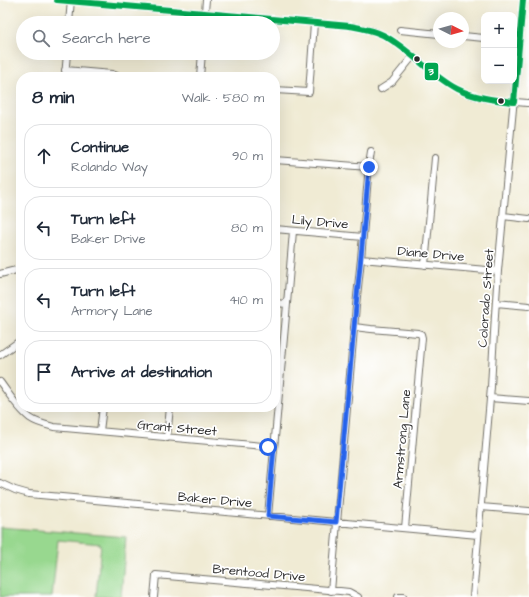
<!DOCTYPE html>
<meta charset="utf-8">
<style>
:root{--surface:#fff;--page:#f2f2f3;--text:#1f2937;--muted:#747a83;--line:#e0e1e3}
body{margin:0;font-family:"Architects Daughter",sans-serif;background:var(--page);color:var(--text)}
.controls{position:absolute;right:12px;top:12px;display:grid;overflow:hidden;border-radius:8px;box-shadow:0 4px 16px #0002}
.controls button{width:36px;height:36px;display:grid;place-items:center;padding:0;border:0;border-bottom:1px solid var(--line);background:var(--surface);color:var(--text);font:20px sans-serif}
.compass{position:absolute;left:433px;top:12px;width:36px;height:36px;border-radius:50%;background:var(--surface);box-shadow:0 4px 16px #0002;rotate:95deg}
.stop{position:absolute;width:12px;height:12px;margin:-9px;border:3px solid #2563eb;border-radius:50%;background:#fff}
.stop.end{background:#2563eb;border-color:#fff;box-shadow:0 1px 4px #0008}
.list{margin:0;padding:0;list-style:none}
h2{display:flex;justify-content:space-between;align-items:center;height:52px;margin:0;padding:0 16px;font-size:17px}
h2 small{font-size:13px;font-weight:400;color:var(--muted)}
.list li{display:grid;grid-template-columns:26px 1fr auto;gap:12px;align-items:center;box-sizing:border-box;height:64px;margin:0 8px 8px;padding:0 8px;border:1px solid var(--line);border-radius:16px}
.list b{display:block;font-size:15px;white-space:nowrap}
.list p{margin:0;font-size:13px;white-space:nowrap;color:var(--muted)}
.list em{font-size:13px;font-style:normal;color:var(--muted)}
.icon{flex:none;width:22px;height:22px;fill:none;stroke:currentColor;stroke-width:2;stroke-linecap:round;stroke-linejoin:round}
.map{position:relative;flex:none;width:529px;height:597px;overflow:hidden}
.search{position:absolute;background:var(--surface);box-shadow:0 4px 16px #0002;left:16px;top:16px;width:264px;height:44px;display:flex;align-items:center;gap:10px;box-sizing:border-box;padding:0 14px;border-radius:22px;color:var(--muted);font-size:15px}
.panel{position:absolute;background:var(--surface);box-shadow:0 4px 16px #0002;left:16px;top:72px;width:264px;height:340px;border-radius:16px}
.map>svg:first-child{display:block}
.green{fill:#98d88f;stroke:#62825d}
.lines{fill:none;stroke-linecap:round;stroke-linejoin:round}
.minor-casing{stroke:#706e66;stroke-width:8}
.minor{stroke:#fff;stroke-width:6}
.bus-1-casing{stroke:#fff;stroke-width:9}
.bus-1{stroke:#00a651;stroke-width:6}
.route{stroke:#2563eb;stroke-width:5}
.bus-dot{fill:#2b2b2b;stroke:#fff;stroke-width:1.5}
.labels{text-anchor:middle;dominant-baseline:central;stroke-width:3.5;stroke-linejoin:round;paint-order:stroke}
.street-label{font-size:13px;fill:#2b2b2b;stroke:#fff}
.line-badge{stroke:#fff;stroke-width:1.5}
.badge-label{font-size:11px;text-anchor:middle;font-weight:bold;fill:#fff}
</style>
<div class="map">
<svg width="529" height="597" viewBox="0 0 529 597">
<rect width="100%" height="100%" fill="#fff"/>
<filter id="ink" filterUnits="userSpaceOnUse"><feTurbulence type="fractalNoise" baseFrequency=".025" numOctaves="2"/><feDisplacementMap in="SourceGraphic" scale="8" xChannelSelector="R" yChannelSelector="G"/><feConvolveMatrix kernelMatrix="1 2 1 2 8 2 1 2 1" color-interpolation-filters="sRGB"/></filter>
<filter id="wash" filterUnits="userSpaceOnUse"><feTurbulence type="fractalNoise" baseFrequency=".012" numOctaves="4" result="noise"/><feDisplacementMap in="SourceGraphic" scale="16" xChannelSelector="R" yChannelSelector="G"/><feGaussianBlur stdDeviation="0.9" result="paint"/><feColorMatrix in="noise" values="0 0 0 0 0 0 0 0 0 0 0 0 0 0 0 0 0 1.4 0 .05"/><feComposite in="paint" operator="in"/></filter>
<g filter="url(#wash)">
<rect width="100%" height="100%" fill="#f0ebd4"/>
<!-- green -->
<path class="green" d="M 0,527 L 126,537 L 121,597 L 96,597 L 101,544 L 58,540 L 52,597 L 0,597 Z"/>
</g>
<g filter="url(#ink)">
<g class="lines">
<defs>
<path id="minor" d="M 57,0 L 350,26 C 361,28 373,30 383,35 C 410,49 430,75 457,89 C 479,101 505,101 529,103
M 69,23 L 71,0
M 204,23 L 206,0
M 400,30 L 439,34
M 463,36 L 484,38
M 65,70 L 112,74 L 119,77
M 65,77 L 67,53
M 200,77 L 202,53
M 381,89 L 392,82 L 413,56
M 275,90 L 309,92 L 314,23
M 275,160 L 369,167
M 503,216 L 529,219
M 275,229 L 363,237
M 361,259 L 498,271
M 425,265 L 435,158
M 0,274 L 12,271 L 21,269
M 275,303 L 287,304
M 496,303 L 529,306
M 354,327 L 371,329 L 418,333 L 421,334 L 422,338 L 405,528
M 0,355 L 21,340
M 0,382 C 9,394 18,409 30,418 C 37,423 46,425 54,427 L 274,447
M 490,398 L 529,401
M 100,431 L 103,407
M 167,438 L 170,407
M 0,483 L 15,490 L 29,494 L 478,535
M 481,507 L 529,511
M 268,516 L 287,304 L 293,231
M 331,591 L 356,306 L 361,259 L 369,165 L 371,152
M 154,597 L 156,575 L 340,591 L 349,592 L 358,597
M 398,597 L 403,597
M 473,597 L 491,387 L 495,315 L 498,271 L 523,0"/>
</defs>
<!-- minor casing -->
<use href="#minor" class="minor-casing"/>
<!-- minor -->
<use href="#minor" class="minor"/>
<defs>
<path id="bus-1" d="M 57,0 L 350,26 C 361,28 373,30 383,35 C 410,49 430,75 457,89 C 475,98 495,100 514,102
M 514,102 L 523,0"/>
</defs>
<!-- bus-1 casing -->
<use href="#bus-1" class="bus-1-casing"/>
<!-- bus-1 -->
<use href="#bus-1" class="bus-1"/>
</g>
</g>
<g class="lines" filter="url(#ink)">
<!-- route -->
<path class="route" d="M 268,447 L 274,447 L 268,516 L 336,522 L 356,306 L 362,246 L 369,167"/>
</g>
<!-- markers -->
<g class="bus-dot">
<circle cx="417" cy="59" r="3.5"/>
<circle cx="501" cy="101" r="3.5"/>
</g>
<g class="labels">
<!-- street labels -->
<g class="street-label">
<text transform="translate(320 222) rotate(5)">Lily Drive</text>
<text transform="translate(431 254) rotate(5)">Diane Drive</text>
<text transform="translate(486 298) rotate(-86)">Colorado Street</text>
<text transform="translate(177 428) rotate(5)">Grant Street</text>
<text transform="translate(402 439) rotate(-85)">Armstrong Lane</text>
<text transform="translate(215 500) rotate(5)">Baker Drive</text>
<text transform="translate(259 573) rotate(5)">Brentood Drive</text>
</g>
</g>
<rect class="line-badge" x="424" y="62" width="15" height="19" rx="4" fill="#00a651"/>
<g class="badge-label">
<text x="431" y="75">3</text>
</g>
</svg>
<div class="controls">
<button>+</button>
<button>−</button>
</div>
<svg class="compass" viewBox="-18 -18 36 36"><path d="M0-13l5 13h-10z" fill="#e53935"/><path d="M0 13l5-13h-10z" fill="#747a83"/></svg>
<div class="stop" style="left:268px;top:447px"></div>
<div class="stop end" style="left:369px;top:167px"></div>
<div class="search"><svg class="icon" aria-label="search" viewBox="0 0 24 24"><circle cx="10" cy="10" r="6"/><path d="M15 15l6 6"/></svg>Search here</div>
<section class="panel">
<h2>8 min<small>Walk · 580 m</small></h2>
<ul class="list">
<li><svg class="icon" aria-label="ahead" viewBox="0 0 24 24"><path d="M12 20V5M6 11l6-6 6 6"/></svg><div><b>Continue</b><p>Rolando Way</p></div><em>90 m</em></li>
<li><svg class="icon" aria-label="left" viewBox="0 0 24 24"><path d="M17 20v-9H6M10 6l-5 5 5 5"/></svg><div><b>Turn left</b><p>Baker Drive</p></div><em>80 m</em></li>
<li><svg class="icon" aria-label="left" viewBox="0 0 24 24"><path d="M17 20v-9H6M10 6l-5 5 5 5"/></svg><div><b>Turn left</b><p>Armory Lane</p></div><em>410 m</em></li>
<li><svg class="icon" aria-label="arrive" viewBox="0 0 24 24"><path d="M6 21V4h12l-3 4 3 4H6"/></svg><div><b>Arrive at destination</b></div></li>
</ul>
</section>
</div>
